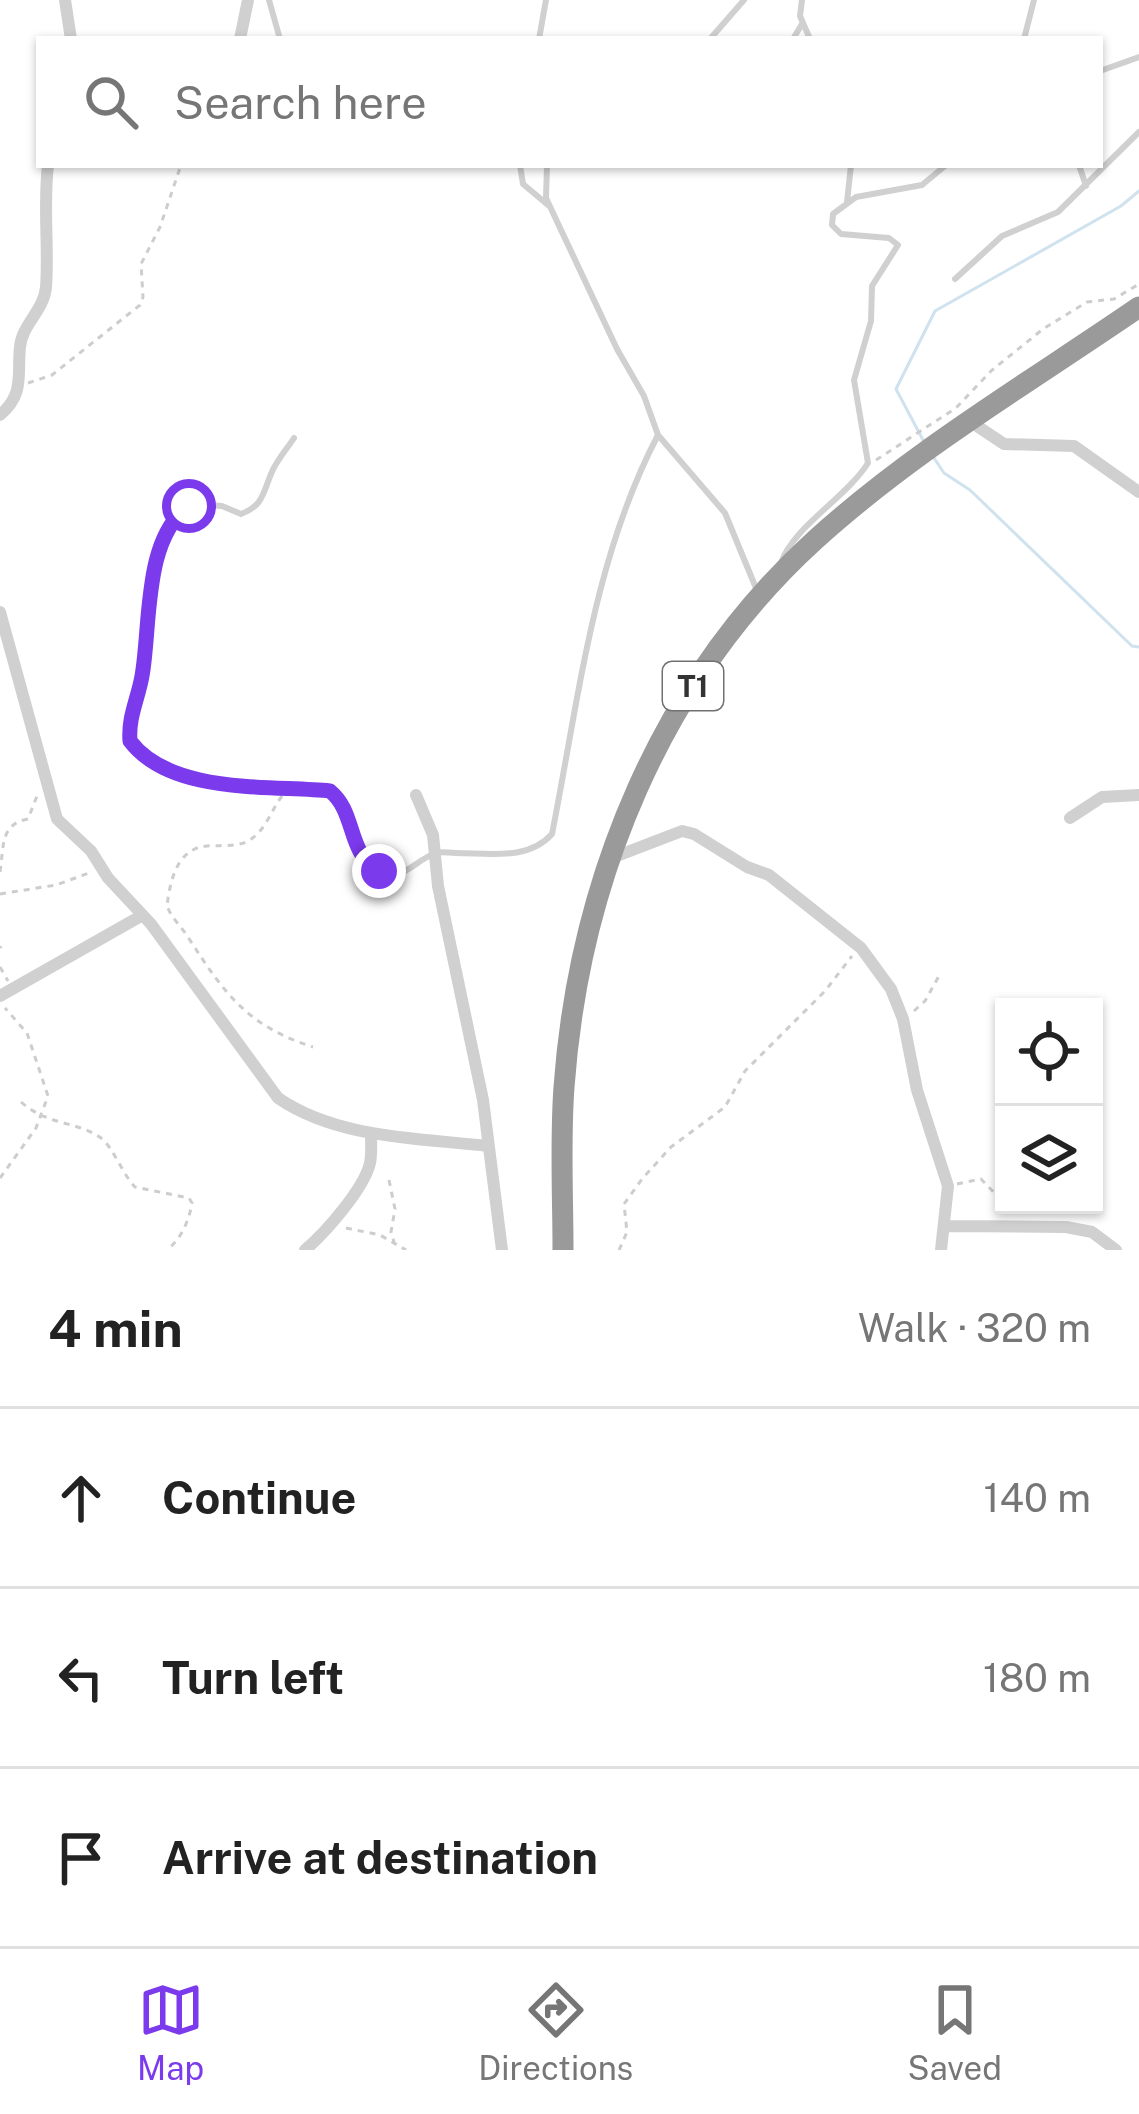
<!DOCTYPE html>
<meta charset="utf-8">
<style>
:root{--surface:#fff;--page:#f2f2f2;--text:#222;--muted:#767676;--line:#e0e0e0;--accent:#7c3aed}
body{margin:0;font-family:"Public Sans",sans-serif;background:var(--page);color:var(--text)}
.controls{position:absolute;right:36px;bottom:36px;display:grid;overflow:hidden;border-radius:0px;box-shadow:0 3px 9px #0004}
.controls button{width:108px;height:108px;display:grid;place-items:center;padding:0;border:0;border-bottom:3px solid var(--line);background:var(--surface);color:var(--text);font:60px sans-serif}
.stop{position:absolute;width:36px;height:36px;margin:-27px;border:9px solid #7c3aed;border-radius:50%;background:#fff}
.stop.end{background:#7c3aed;border-color:#fff;box-shadow:0 3px 12px #0008}
.list{margin:0;padding:0;list-style:none}
h2{display:flex;justify-content:space-between;align-items:center;height:156px;margin:0;padding:0 48px;font-size:51px}
h2 small{font-size:39px;font-weight:400;color:var(--muted)}
.list li{display:grid;grid-template-columns:78px 1fr auto;gap:36px;align-items:center;box-sizing:border-box;height:180px;padding:0 48px;border-top:3px solid var(--line)}
.list b{display:block;font-size:45px;white-space:nowrap}
.list em{font-size:39px;font-style:normal;color:var(--muted)}
.icon{flex:none;width:66px;height:66px;fill:none;stroke:currentColor;stroke-width:2;stroke-linecap:round;stroke-linejoin:round}
.map{position:relative;flex:none;width:1139px;height:1250px;overflow:hidden}
.search{position:absolute;background:var(--surface);box-shadow:0 3px 9px #0004;left:36px;right:36px;top:36px;height:132px;display:flex;align-items:center;gap:30px;box-sizing:border-box;padding:0 42px;border-radius:0px;color:var(--muted);font-size:45px}
.sheet{height:696px;background:var(--surface)}
nav{display:flex;justify-content:space-around;align-items:center;box-sizing:border-box;height:168px;border-top:3px solid var(--line);background:var(--surface);font-size:33px;color:var(--muted)}
nav a{display:grid;justify-items:center;gap:6px}
nav .on{color:var(--accent)}
.map>svg:first-child{display:block}
.lines{fill:none;stroke-linecap:round;stroke-linejoin:round}
.stream{stroke:#cfe2ee;stroke-width:3}
.path{stroke:#cdcdcd;stroke-width:3;stroke-dasharray:6 6;stroke-linecap:butt}
.lane{stroke:#d0d0d0;stroke-width:6}
.street{stroke:#d0d0d0;stroke-width:12}
.highway{stroke:#9a9a9a;stroke-width:21}
.route{stroke:#7c3aed;stroke-width:15}
.labels{text-anchor:middle;dominant-baseline:central;stroke-width:12;stroke-linejoin:round;paint-order:stroke}
.shield{fill:#fff;stroke:#707070;stroke-width:3}
.shield-label{font-size:30px;font-weight:bold;fill:#333}
</style>
<div class="map">
<svg width="1139" height="1250" viewBox="0 0 1139 1250">
<rect width="100%" height="100%" fill="#fff"/>
<g class="lines">
<!-- stream -->
<path class="stream" d="M 923,440 L 896,389 L 935,311 L 1121,206 L 1139,191
M 934,458 L 944,473 L 970,490 L 1132,646 L 1139,647"/>
<!-- path -->
<path class="path" d="M 28,383 L 52,375 L 140,305 L 143,297 L 141,264 L 160,227 L 181,165
M 876,460 L 956,408 L 991,371 L 1043,329 L 1087,302 L 1114,299 L 1139,284
M 282,796 C 270,812 265,833 246,842 C 234,847 220,845 207,846 C 177,848 170,881 167,906 C 172,919 181,926 188,937 C 224,993 247,1026 313,1047
M 0,872 C 4,846 0,824 28,819 L 37,796
M 0,894 L 56,885 L 89,873
M 0,948 L 1,946
M 0,967 L 8,981
M 914,1011 L 925,1001 L 939,976
M 21,1102 C 48,1126 78,1121 101,1138 C 113,1147 123,1175 135,1187 L 189,1198 L 192,1203 C 189,1221 181,1239 167,1250
M 0,1178 L 36,1128 L 48,1096 L 27,1033 L 5,1008
M 389,1180 L 395,1209 L 391,1232 L 394,1242
M 957,1184 L 981,1179 L 1004,1203
M 346,1228 L 380,1235 L 406,1250
M 619,1250 L 627,1232 L 624,1204 L 642,1179 L 671,1147 L 725,1107 L 745,1071 L 825,991 L 852,956"/>
<!-- lane -->
<path class="lane" d="M 269,0 L 280,39
M 802,0 L 800,16 L 810,39
M 539,39 L 546,0
M 710,39 L 744,0
M 793,39 L 802,24
M 1024,39 L 1034,0
M 1100,71 L 1139,57
M 520,165 L 523,184 L 548,205
M 547,165 L 546,198 L 617,349 L 644,396 L 658,435 L 725,513 L 758,593
M 1079,165 L 1086,186
M 847,202 L 851,165
M 955,279 L 1002,236 L 1058,212 L 1139,132
M 294,438 C 287,449 276,461 271,474 C 263,493 263,506 241,514 L 222,506 L 197,504 L 172,521 L 163,542 L 150,598 L 142,677 L 132,707 L 130,741 C 171,795 270,785 330,791 C 353,810 345,846 369,864 C 402,889 411,861 436,853 C 442,851 449,853 455,853 C 489,853 528,861 552,834 C 579,698 593,559 658,435
M 781,563 C 793,527 846,498 868,463 L 854,380 L 871,321 L 872,286 L 898,245 L 889,238 L 841,234 L 832,225 L 833,214 L 856,197 L 922,185 L 946,165"/>
<!-- street -->
<path class="street" d="M 65,0 L 71,39
M 240,39 L 248,0
M 0,415 C 25,394 17,375 20,347 C 22,324 44,311 46,287 C 49,247 43,206 48,165
M 971,422 L 1004,444 L 1074,446 L 1139,492
M 0,612 L 57,819 L 91,851 L 108,878 L 151,924 L 278,1098 C 338,1139 419,1138 488,1146
M 416,795 L 433,835 L 438,886 L 483,1100 L 502,1250
M 1070,818 L 1102,797 L 1139,795
M 609,859 L 682,831 L 694,834 L 747,867 L 769,875 L 861,948 L 891,989 L 903,1019 L 917,1090 L 948,1186 L 941,1250
M 0,996 L 141,916
M 946,1226 L 1066,1227 L 1092,1232 L 1116,1250
M 305,1250 C 325,1233 364,1189 370,1163 C 372,1154 371,1143 371,1134"/>
<!-- highway -->
<path class="highway" d="M 563,1250 C 563,1196 560,1141 564,1087 C 579,881 661,680 815,540 C 913,451 1030,382 1139,307"/>
</g>
<g class="lines">
<!-- route -->
<path class="route" d="M 189,506 C 143,538 151,626 142,676 C 138,699 128,717 130,741 C 171,795 270,785 330,791 C 357,813 346,852 379,871"/>
</g>
<g class="labels">
<!-- shield labels -->
<rect class="shield" x="663" y="662" width="60" height="48" rx="9"/>
<g class="shield-label">
<text x="693" y="686">T1</text>
</g>
</g>
</svg>
<div class="controls">
<button><svg class="icon" aria-label="locate" viewBox="0 0 24 24"><circle cx="12" cy="12" r="6"/><path d="M12 2v4M12 18v4M2 12h4M18 12h4"/></svg></button>
<button><svg class="icon" aria-label="layers" viewBox="0 0 24 24"><path d="M12 4l9 5-9 5-9-5zM3 14l9 5 9-5"/></svg></button>
</div>
<div class="stop" style="left:189px;top:506px"></div>
<div class="stop end" style="left:379px;top:871px"></div>
<div class="search"><svg class="icon" aria-label="search" viewBox="0 0 24 24"><circle cx="10" cy="10" r="6"/><path d="M15 15l6 6"/></svg>Search here</div>
</div>
<section class="sheet">
<h2>4 min<small>Walk · 320 m</small></h2>
<ul class="list">
<li><svg class="icon" aria-label="ahead" viewBox="0 0 24 24"><path d="M12 20V5M6 11l6-6 6 6"/></svg><div><b>Continue</b></div><em>140 m</em></li>
<li><svg class="icon" aria-label="left" viewBox="0 0 24 24"><path d="M17 20v-9H6M10 6l-5 5 5 5"/></svg><div><b>Turn left</b></div><em>180 m</em></li>
<li><svg class="icon" aria-label="arrive" viewBox="0 0 24 24"><path d="M6 21V4h12l-3 4 3 4H6"/></svg><div><b>Arrive at destination</b></div></li>
</ul>
</section>
<nav>
<a class="on"><svg class="icon" aria-label="map" viewBox="0 0 24 24"><path d="M3 6l6-2 6 2 6-2v14l-6 2-6-2-6 2zM9 4v14M15 6v14"/></svg>Map</a>
<a><svg class="icon" aria-label="directions" viewBox="0 0 24 24"><path d="M12 3l9 9-9 9-9-9zM9 14v-3h6M13 9l2 2-2 2"/></svg>Directions</a>
<a><svg class="icon" aria-label="saved" viewBox="0 0 24 24"><path d="M7 4h10v16l-5-4-5 4z"/></svg>Saved</a>
</nav>
